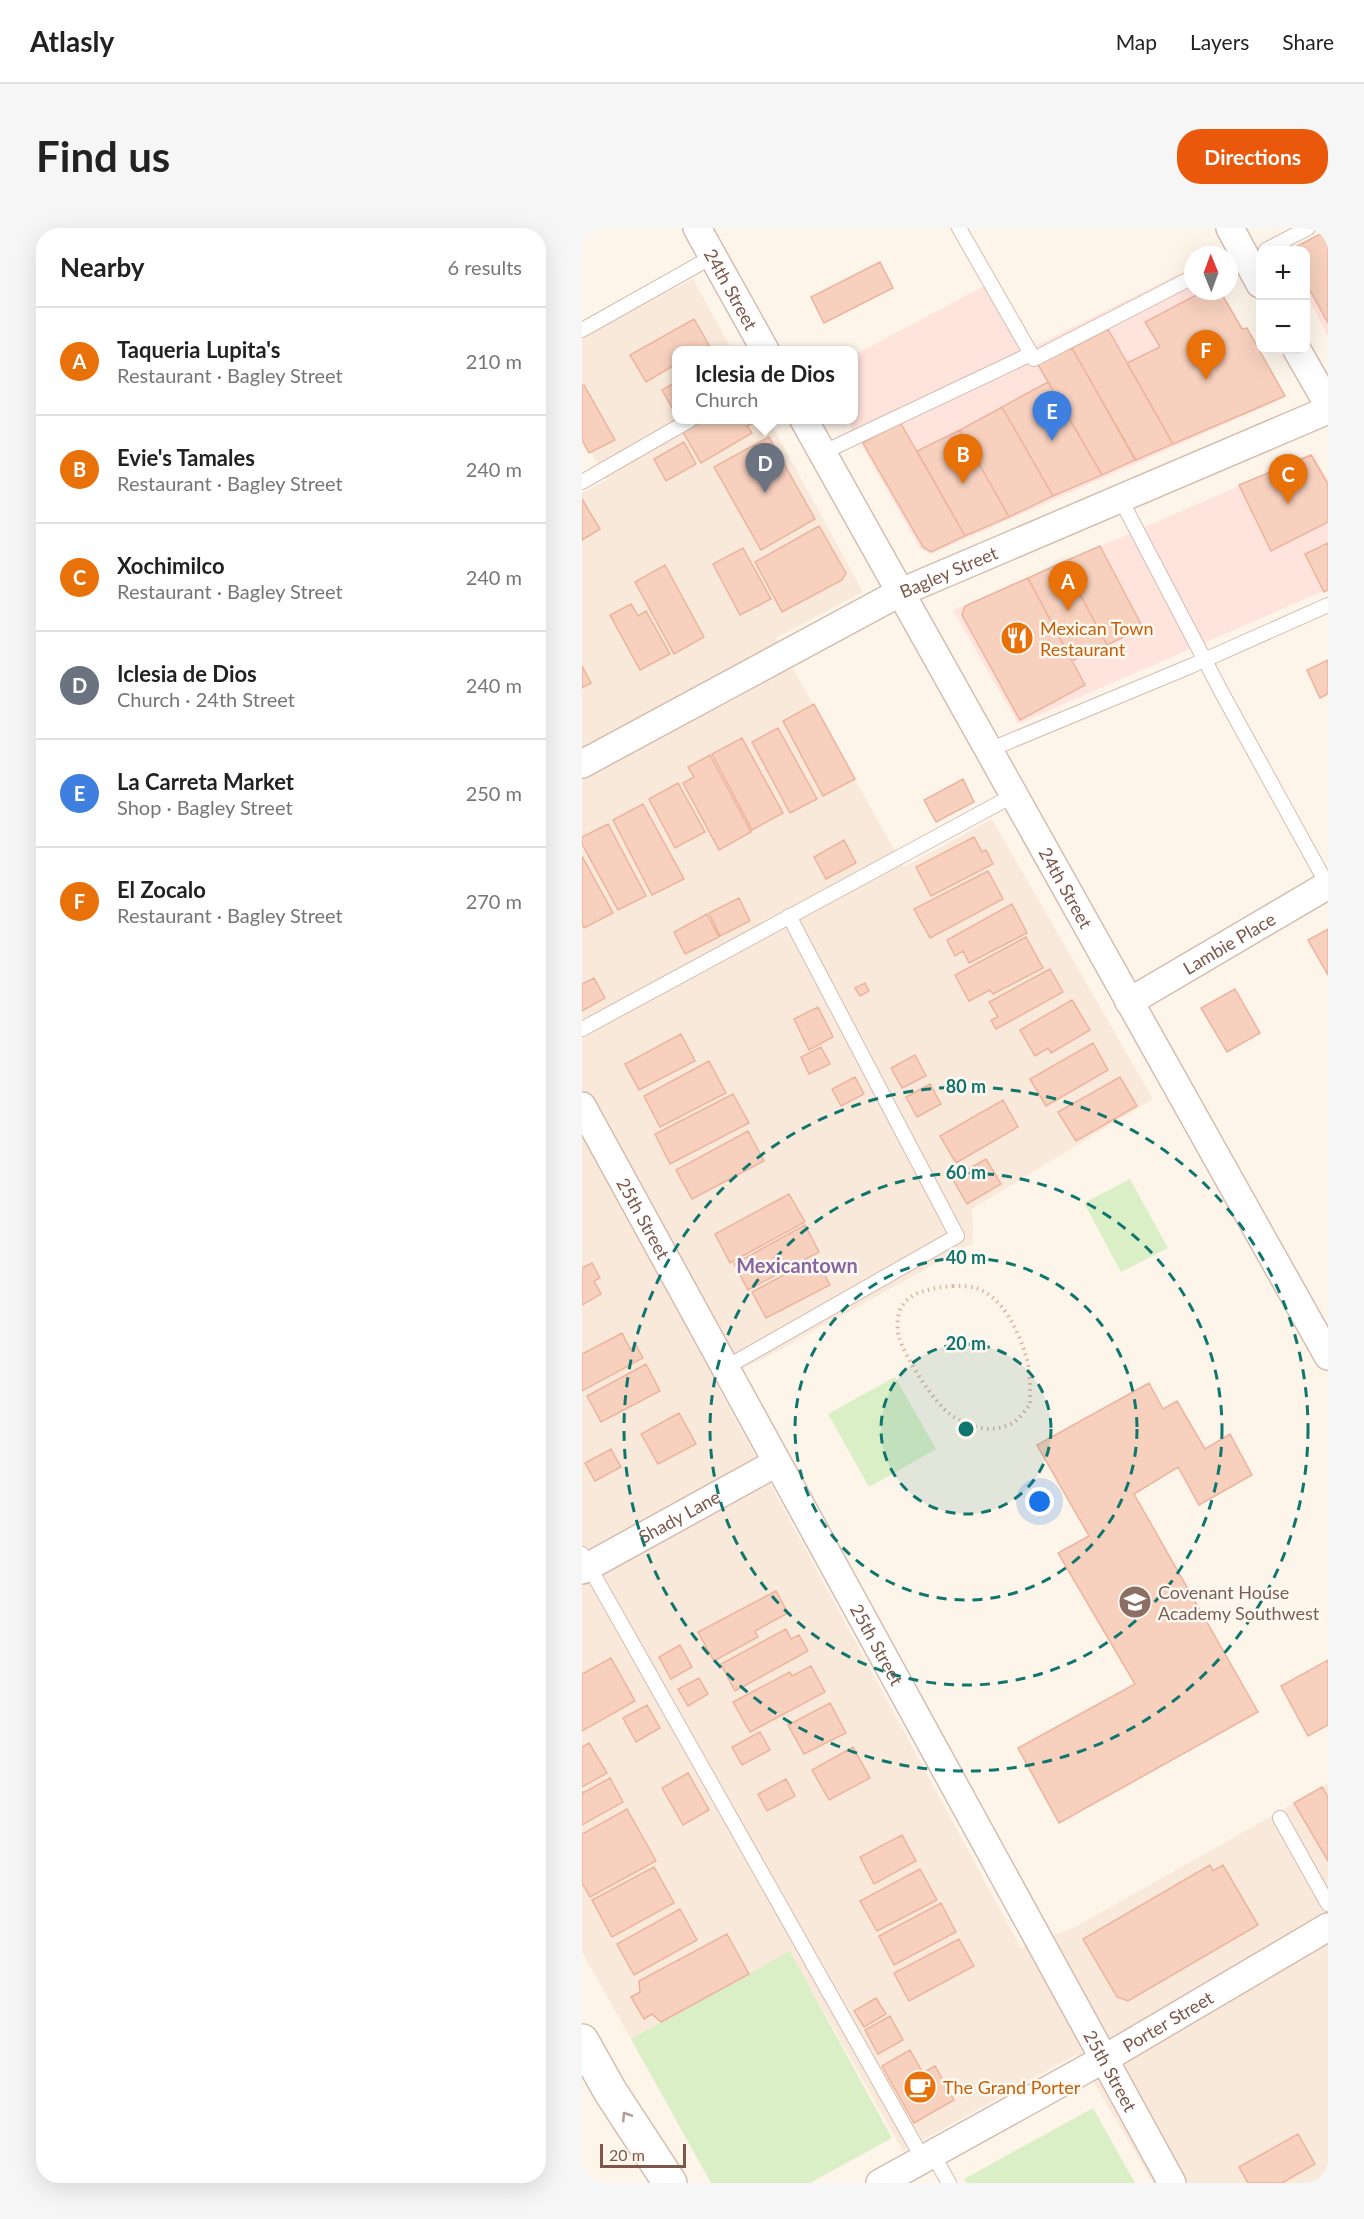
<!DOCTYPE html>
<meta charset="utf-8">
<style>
:root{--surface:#fff;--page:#f6f6f6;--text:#222;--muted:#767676;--line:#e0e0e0;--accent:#ea580c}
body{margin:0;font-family:Lato,sans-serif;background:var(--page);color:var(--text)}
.controls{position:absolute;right:18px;top:18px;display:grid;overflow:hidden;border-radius:12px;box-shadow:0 6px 24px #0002}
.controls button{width:54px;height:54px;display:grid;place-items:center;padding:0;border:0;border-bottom:2px solid var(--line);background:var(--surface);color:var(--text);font:30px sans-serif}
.compass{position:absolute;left:602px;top:18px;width:54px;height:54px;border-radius:50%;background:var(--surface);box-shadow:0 6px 24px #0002;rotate:359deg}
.scale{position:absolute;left:18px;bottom:15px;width:86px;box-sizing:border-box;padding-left:6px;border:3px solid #7d5749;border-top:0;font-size:16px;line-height:21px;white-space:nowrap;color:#7d5749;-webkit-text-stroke:4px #fff9f2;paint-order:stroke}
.you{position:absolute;left:458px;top:1274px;width:21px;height:21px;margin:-15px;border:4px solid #fff;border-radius:50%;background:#1a73e8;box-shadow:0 0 0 9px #1a73e833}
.badge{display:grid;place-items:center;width:39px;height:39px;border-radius:50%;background:var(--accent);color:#fff;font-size:20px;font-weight:700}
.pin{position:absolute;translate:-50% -50px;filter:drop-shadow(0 2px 3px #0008)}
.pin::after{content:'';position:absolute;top:32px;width:21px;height:18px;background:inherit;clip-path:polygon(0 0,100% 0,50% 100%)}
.popup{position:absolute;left:90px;top:118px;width:186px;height:78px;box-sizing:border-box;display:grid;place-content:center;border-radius:12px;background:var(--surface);filter:drop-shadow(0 2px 4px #0005);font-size:20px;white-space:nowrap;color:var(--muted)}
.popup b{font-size:22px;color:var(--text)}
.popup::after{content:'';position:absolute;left:50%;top:100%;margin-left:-12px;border:12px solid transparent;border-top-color:var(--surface)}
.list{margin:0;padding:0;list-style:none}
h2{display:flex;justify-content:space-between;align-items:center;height:78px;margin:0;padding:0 24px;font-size:26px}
h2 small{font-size:20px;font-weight:400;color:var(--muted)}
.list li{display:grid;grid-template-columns:39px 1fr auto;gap:18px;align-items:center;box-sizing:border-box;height:108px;padding:0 24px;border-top:2px solid var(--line)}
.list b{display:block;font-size:22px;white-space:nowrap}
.list p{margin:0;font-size:20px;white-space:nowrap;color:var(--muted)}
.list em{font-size:20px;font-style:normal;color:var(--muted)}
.map{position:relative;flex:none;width:746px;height:1955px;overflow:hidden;border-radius:24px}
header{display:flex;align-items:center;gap:36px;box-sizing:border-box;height:84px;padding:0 30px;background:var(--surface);border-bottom:2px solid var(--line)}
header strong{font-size:28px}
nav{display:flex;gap:33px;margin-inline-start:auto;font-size:21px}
.intro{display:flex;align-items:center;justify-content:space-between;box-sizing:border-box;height:144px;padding:0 36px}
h1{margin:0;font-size:42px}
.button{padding:15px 27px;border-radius:24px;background:var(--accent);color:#fff;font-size:21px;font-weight:700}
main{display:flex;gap:36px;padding:0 36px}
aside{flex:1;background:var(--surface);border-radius:24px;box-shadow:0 6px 24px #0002}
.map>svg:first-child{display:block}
.residential{fill:#f9e9da}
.commercial{fill:#ffe4dd}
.green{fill:#daefc6}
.building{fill:#f7d0be;stroke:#ecb39d;stroke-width:1.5}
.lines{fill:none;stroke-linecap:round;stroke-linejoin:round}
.service-casing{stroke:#d5bdb0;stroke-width:16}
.minor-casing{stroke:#d5bdb0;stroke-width:30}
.tertiary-casing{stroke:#d5bdb0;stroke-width:36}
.path{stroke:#ddb2a0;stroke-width:4;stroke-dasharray:1.5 4.5;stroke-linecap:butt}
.service{stroke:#fff;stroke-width:14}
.minor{stroke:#fff;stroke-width:27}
.tertiary{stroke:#fff;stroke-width:33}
.oneway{stroke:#b19a92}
.ring{fill:none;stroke:#0f766e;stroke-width:3;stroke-dasharray:10 8}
.labels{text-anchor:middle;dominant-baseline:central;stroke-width:5;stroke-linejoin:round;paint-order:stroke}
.street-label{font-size:18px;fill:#7d5749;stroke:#fff9f2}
.food-label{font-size:18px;fill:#c56008;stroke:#fff9f2;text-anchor:start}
.education-label{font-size:18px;fill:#785e54;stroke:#fff9f2;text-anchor:start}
.neighbourhood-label{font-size:20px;font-weight:bold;fill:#8765a0;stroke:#fff9f2}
.centre{fill:#0f766e;stroke:#fff9f2;stroke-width:3}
.ring-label{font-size:18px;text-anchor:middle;font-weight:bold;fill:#0f766e;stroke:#fff9f2;stroke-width:5;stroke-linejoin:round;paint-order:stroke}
</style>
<header>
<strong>Atlasly</strong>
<nav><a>Map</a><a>Layers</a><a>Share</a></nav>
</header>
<div class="intro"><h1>Find us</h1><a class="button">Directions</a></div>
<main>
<aside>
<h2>Nearby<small>6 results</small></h2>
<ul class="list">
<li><span class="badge" style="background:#e8710a">A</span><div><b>Taqueria Lupita's</b><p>Restaurant · Bagley Street</p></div><em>210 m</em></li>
<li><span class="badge" style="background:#e8710a">B</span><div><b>Evie's Tamales</b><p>Restaurant · Bagley Street</p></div><em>240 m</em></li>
<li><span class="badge" style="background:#e8710a">C</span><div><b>Xochimilco</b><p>Restaurant · Bagley Street</p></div><em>240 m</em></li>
<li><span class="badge" style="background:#6b7280">D</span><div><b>Iclesia de Dios</b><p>Church · 24th Street</p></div><em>240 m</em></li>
<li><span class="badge" style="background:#3f7fe0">E</span><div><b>La Carreta Market</b><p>Shop · Bagley Street</p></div><em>250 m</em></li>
<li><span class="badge" style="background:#e8710a">F</span><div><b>El Zocalo</b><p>Restaurant · Bagley Street</p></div><em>270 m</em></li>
</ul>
</aside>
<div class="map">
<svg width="746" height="1955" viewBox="0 0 746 1955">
<rect width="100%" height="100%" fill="#fef5ea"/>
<!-- residential -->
<path class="residential" d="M 111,51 L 150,122 L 94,122 L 94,192 L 187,192 L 281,364 L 194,410 L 322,639 L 410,591 L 571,871 L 390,981 L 391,1015 L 179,1132 L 132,1152 L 439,1720 L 493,1699 L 746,1556 L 746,1955 L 571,1955 L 495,1826 L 321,1923 L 208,1724 L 49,1811 L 0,1724 L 0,265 L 25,252 L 0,208 L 0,108 Z"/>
<!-- commercial -->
<path class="commercial" d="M 746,1 L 746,109 L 724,65 L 724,22 L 706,22 Z
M 611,39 L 611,63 L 639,63 L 702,170 L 349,326 L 338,320 L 265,192 L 272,192 L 272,127 L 404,57 L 441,124 Z
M 731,226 L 746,252 L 746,361 L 436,496 L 371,382 Z"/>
<!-- green -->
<path class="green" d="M 548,951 L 586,1020 L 539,1044 L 502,975 Z
M 313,1149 L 354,1221 L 287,1259 L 246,1186 Z
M 208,1723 L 310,1910 L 228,1955 L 129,1955 L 49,1811 Z
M 511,1880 L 553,1955 L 385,1955 L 382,1951 Z"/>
<!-- building -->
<path class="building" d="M 746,2 L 746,95 L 724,55 L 724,22 L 708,22 Z
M 298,34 L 311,60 L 242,95 L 229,69 Z
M 622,63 L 638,63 L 660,101 L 665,100 L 703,168 L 591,216 L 545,135 L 578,119 L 563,94 Z
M 112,91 L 127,117 L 118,122 L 94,122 L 94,136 L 64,154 L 48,127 Z
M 526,101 L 591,216 L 554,232 L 490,120 Z
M 490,120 L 553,232 L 520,247 L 455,135 Z
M 94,154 L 94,184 L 93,185 L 80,162 Z
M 466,154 L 520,247 L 471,268 L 420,179 Z
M 2,157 L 33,212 L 7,225 L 0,212 L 0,158 Z
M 420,179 L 471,268 L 427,289 L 378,202 Z
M 122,192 L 176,192 L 165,198 L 170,205 L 119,235 L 101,204 Z
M 318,194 L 383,308 L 349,324 L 341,319 L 281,215 Z
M 378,202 L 427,289 L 383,308 L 335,223 Z
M 187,209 L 233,291 L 179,322 L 132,239 Z
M 102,214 L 114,236 L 84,253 L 72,231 Z
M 729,227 L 746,256 L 746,294 L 689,323 L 657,257 Z
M 0,271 L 18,301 L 0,312 Z
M 237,298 L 264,345 L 260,352 L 200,384 L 173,334 Z
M 746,315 L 746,362 L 742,364 L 723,326 Z
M 518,318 L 561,400 L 525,417 L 481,334 Z
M 161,320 L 189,371 L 158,387 L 131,336 Z
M 481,334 L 525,417 L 490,433 L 446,350 Z
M 83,337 L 122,409 L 92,426 L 53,354 Z
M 446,350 L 503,457 L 438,492 L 380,387 L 383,378 Z
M 49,376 L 56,388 L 64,383 L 88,426 L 58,442 L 28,387 Z
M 746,432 L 746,466 L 738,470 L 725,442 Z
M 0,438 L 9,455 L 0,460 Z
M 232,476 L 273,551 L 241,568 L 201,493 Z
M 196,500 L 235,571 L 208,585 L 170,514 Z
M 160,510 L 201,585 L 170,602 L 130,526 Z
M 128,527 L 169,604 L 137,622 L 101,555 L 112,549 L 106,539 Z
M 381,551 L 392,574 L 354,594 L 342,572 Z
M 96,555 L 123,604 L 93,620 L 67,571 Z
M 61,576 L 102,651 L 70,667 L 31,592 Z
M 26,596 L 64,668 L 36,682 L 0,616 L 0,609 Z
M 392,609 L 400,624 L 404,622 L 411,636 L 349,668 L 334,639 Z
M 262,612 L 274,635 L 244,651 L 232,629 Z
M 0,628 L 31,685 L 2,700 L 0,696 Z
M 406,643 L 421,671 L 348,710 L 332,681 Z
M 157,670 L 168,693 L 138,708 L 127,685 Z
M 430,676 L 445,705 L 387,735 L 381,723 L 373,728 L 365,712 Z
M 125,686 L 137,709 L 103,726 L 92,704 Z
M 746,701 L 746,747 L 726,712 Z
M 444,709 L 461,740 L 411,766 L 408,762 L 387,773 L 373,747 Z
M 468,741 L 481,764 L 414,801 L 409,792 L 416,789 L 407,774 Z
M 12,750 L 23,770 L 0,783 L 0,756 Z
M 283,755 L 287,763 L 278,768 L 273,760 Z
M 653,761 L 678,805 L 645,824 L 619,780 Z
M 490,772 L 508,802 L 469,825 L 466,820 L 453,828 L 438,802 Z
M 236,779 L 251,809 L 227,822 L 212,791 Z
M 99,806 L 113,833 L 57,862 L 43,836 Z
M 511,815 L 526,842 L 464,878 L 448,851 Z
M 239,819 L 248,836 L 227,846 L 219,829 Z
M 333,827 L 344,848 L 320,860 L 309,840 Z
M 127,833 L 144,865 L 78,899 L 62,868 Z
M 273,849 L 282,866 L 259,878 L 250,861 Z
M 538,849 L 555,878 L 494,913 L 476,884 Z
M 348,856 L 359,876 L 335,889 L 324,869 Z
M 151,866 L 167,895 L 88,936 L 73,906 Z
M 421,872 L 436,899 L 374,935 L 358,908 Z
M 166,903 L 182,933 L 110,971 L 94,942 Z
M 404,931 L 419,956 L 385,976 L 370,950 Z
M 207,966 L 223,994 L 148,1035 L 133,1006 Z
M 223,997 L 237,1024 L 166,1062 L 152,1036 Z
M 234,1030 L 248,1057 L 184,1090 L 170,1064 Z
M 10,1035 L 18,1050 L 12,1053 L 19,1066 L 0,1077 L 0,1040 Z
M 40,1105 L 48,1121 L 54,1117 L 61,1130 L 0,1163 L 0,1126 Z
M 64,1136 L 78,1163 L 19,1194 L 5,1168 Z
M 567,1155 L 581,1181 L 595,1173 L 623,1221 L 648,1206 L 670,1247 L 617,1277 L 596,1239 L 552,1266 L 676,1484 L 477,1595 L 436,1520 L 553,1456 L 476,1325 L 507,1308 L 455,1217 Z
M 97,1185 L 114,1216 L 76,1236 L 59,1206 Z
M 29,1221 L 39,1239 L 13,1253 L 3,1235 Z
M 194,1363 L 206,1385 L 173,1403 L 176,1409 L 132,1433 L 116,1404 Z
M 204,1401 L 209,1411 L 217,1407 L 226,1423 L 153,1463 L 139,1436 Z
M 98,1417 L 110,1439 L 89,1451 L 77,1429 Z
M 29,1430 L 53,1473 L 0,1503 L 0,1446 Z
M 746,1432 L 746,1497 L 726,1508 L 699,1458 Z
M 229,1438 L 243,1464 L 168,1504 L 151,1474 L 208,1444 L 210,1448 Z
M 117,1450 L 126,1466 L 106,1478 L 96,1461 Z
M 248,1475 L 264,1505 L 222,1526 L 206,1497 Z
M 65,1477 L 78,1500 L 54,1514 L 41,1490 Z
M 178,1504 L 188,1522 L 160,1537 L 150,1519 Z
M 7,1515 L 25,1545 L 0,1559 L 0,1519 Z
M 271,1519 L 288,1550 L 247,1572 L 230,1542 Z
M 106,1545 L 127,1582 L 101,1597 L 80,1560 Z
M 28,1550 L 41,1574 L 0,1597 L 0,1563 L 1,1565 Z
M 204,1551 L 213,1568 L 185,1583 L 176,1566 Z
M 740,1559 L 746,1569 L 746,1633 L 712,1575 Z
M 45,1581 L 74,1633 L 8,1669 L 0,1655 L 0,1606 Z
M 320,1607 L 334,1633 L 292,1656 L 278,1629 Z
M 628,1637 L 631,1643 L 641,1637 L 676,1697 L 546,1773 L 535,1769 L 501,1711 Z
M 72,1639 L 92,1675 L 30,1709 L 10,1672 Z
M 338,1641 L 355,1672 L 295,1703 L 278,1673 Z
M 359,1675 L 374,1704 L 312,1737 L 297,1708 Z
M 98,1681 L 115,1712 L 52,1747 L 35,1716 Z
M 145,1706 L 167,1746 L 79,1794 L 70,1786 L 62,1791 L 49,1769 L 58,1764 L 57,1753 Z
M 377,1711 L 392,1738 L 327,1773 L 312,1745 Z
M 294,1770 L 304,1786 L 282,1799 L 272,1783 Z
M 308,1788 L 321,1812 L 296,1826 L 283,1802 Z
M 328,1822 L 341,1845 L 353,1838 L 372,1872 L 332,1895 L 300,1838 Z
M 716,1906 L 733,1936 L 700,1955 L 666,1955 L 657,1939 Z"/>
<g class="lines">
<defs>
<path id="service" d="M 377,0 L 452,131 L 611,49
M 684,22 L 726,0
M 0,102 L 130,29
M 240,225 L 449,126
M 0,254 L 108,192
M 539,272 L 641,467 L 746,658
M 407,522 L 609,438 L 746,377
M 0,801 L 432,567
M 143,1140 L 375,1008 L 207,688
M 0,1326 L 341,1931
M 698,1590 L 746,1676
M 350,1925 L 367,1955"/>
<g id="minor">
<path id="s1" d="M 115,0 L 183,122"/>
<path d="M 648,0 L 678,56"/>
<path d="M 715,122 L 746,176"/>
<path id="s2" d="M 222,192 L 746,1128"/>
<path id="s3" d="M 0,536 L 317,365 L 746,182"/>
<path id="s4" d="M 547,774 L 746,657"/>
<path id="s5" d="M 0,878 L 590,1955"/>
<path id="s6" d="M 0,1342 L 194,1235"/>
<path id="s7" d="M 298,1955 L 522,1831 L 746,1699"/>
</g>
<path id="tertiary" d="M 0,1813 L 28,1863 L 88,1955"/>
</defs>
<!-- service casing -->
<use href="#service" class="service-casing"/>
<!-- minor casing -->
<use href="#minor" class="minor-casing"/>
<!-- tertiary casing -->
<use href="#tertiary" class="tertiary-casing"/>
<!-- path -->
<path class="path" d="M 371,1058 C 378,1058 387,1058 394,1060 C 420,1069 435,1100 443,1125 C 449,1141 448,1160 448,1177 C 442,1183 437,1192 429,1196 C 408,1206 385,1199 368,1186 C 353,1176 322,1128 317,1109 C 315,1102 315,1090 318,1082 C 327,1062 352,1060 371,1058 Z"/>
<!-- service -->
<use href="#service" class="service"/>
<!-- minor -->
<use href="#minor" class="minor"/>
<!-- tertiary -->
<use href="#tertiary" class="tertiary"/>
</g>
<!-- one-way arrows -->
<defs><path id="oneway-chevron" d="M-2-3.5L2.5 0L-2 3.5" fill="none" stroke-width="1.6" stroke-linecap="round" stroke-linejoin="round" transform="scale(1.5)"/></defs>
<use class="oneway" href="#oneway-chevron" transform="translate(44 1888) rotate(-123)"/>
<!-- distance rings -->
<circle cx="384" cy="1201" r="85" fill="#0f766e" fill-opacity=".12"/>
<g class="ring">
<circle cx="384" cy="1201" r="85"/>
<circle cx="384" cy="1201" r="171"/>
<circle cx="384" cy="1201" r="256"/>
<circle cx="384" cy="1201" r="342"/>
</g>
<!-- icons -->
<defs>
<symbol id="restaurant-disc" viewBox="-11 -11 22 22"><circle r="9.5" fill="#e8710a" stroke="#fff9f2"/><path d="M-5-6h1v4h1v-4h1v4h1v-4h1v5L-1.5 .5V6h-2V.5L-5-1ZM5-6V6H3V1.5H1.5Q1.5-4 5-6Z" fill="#fff"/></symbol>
<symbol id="school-disc" viewBox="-11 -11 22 22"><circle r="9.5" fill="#8d6e63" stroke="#fff9f2"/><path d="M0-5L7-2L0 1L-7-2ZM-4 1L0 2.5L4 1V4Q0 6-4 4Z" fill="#fff"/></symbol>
<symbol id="cafe-disc" viewBox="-11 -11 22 22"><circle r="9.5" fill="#e8710a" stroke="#fff9f2"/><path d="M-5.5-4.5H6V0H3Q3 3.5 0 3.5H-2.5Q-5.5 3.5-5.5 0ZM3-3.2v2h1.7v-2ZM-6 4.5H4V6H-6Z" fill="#fff"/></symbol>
</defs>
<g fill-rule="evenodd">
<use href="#restaurant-disc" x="416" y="391" width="38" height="38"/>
<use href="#school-disc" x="534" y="1355" width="38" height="38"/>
<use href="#cafe-disc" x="319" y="1840" width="38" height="38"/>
</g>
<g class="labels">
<!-- street labels -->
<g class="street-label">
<text stroke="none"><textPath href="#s1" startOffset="70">24th Street</textPath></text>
<text stroke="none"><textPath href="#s3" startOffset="414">Bagley Street</textPath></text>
<text stroke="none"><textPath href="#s2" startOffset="536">24th Street</textPath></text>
<text stroke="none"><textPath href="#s4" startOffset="116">Lambie Place</textPath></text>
<text stroke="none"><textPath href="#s5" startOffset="128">25th Street</textPath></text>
<text stroke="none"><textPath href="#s6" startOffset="111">Shady Lane</textPath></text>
<text stroke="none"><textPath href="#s5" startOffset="614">25th Street</textPath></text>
<text stroke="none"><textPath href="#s7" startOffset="330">Porter Street</textPath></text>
<text stroke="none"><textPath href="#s5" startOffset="1100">25th Street</textPath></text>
</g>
<!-- food labels -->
<g class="food-label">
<text x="458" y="400">Mexican Town<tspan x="458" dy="21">Restaurant</tspan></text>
<text x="361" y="1859">The Grand Porter</text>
</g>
<!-- education labels -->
<g class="education-label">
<text x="576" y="1364">Covenant House<tspan x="576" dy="21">Academy Southwest</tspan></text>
</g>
<!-- neighbourhood labels -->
<g class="neighbourhood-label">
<text x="215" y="1037">Mexicantown</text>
</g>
</g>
<circle cx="384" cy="1201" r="9" class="centre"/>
<g class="ring-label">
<text x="384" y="865">80 m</text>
<text x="384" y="951">60 m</text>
<text x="384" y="1036">40 m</text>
<text x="384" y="1122">20 m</text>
</g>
</svg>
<div class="controls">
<button>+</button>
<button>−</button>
</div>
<svg class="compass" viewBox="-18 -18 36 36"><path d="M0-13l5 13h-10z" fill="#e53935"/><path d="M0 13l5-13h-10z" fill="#767676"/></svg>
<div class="scale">20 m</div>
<div class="you"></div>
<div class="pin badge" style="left:486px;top:383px;background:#e8710a">A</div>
<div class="pin badge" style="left:381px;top:256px;background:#e8710a">B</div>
<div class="pin badge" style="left:706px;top:276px;background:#e8710a">C</div>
<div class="pin badge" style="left:183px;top:265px;background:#6b7280">D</div>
<div class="popup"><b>Iclesia de Dios</b>Church</div>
<div class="pin badge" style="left:470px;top:213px;background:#3f7fe0">E</div>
<div class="pin badge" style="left:624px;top:152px;background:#e8710a">F</div>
</div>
</main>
